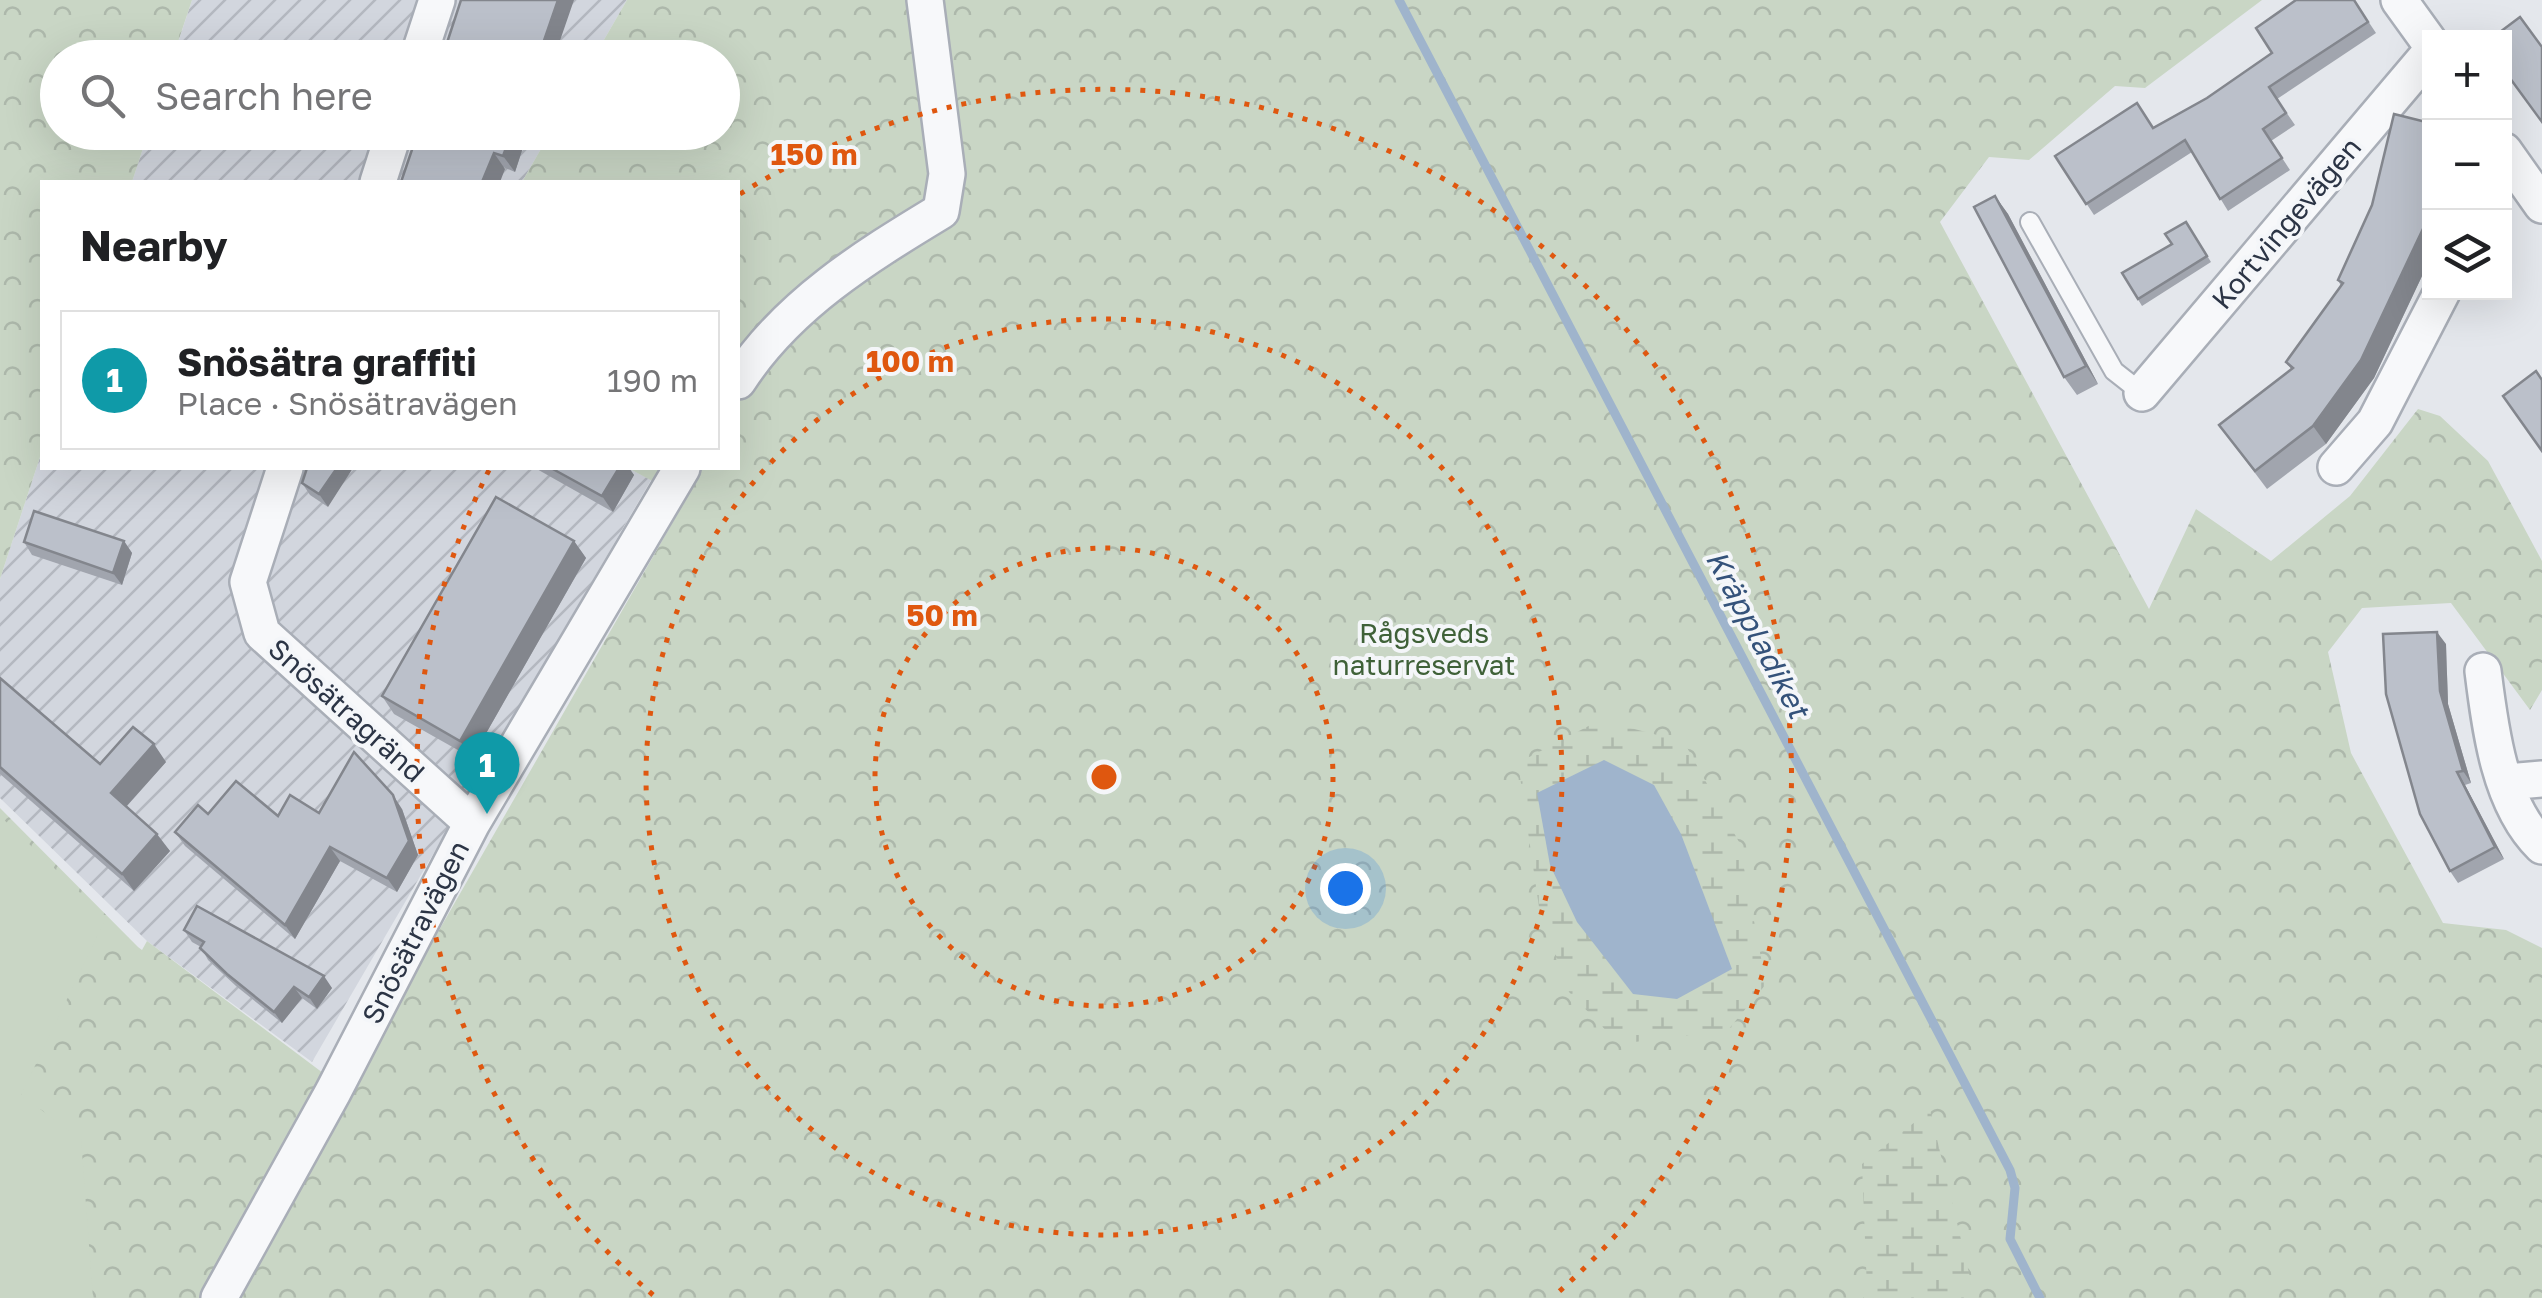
<!DOCTYPE html>
<meta charset="utf-8">
<style>
:root{--surface:#fff;--page:#f2f2f2;--text:#202124;--muted:#757577;--line:#e0e0e0;--accent:#d93025}
body{margin:0;font-family:"Golos Text",sans-serif;background:var(--page);color:var(--text)}
.controls{position:absolute;right:30px;top:30px;display:grid;overflow:hidden;border-radius:0px;box-shadow:0 10px 40px #0002}
.controls button{width:90px;height:90px;display:grid;place-items:center;padding:0;border:0;border-bottom:2px solid var(--line);background:var(--surface);color:var(--text);font:50px sans-serif}
.you{position:absolute;left:1345px;top:888px;width:35px;height:35px;margin:-25px;border:8px solid #fff;border-radius:50%;background:#1a73e8;box-shadow:0 0 0 15px #1a73e833}
.badge{display:grid;place-items:center;width:65px;height:65px;border-radius:50%;background:var(--accent);color:#fff;font-size:32px;font-weight:700}
.pin{position:absolute;translate:-50% -82px;filter:drop-shadow(0 2px 5px #0008)}
.pin::after{content:'';position:absolute;top:52px;width:35px;height:30px;background:inherit;clip-path:polygon(0 0,100% 0,50% 100%)}
.list{margin:0;padding:0;list-style:none}
h2{display:flex;justify-content:space-between;align-items:center;height:130px;margin:0;padding:0 40px;font-size:42px}
h2 small{font-size:32px;font-weight:400;color:var(--muted)}
.list li{display:grid;grid-template-columns:65px 1fr auto;gap:30px;align-items:center;box-sizing:border-box;height:140px;margin:0 20px 20px;padding:0 20px;border:2px solid var(--line);border-radius:0px}
.list b{display:block;font-size:38px;white-space:nowrap}
.list p{margin:0;font-size:32px;white-space:nowrap;color:var(--muted)}
.list em{font-size:32px;font-style:normal;color:var(--muted)}
.icon{flex:none;width:55px;height:55px;fill:none;stroke:currentColor;stroke-width:2;stroke-linecap:round;stroke-linejoin:round}
.map{position:relative;flex:none;width:2542px;height:1298px;overflow:hidden}
.search{position:absolute;background:var(--surface);box-shadow:0 10px 40px #0002;left:40px;top:40px;width:700px;height:110px;display:flex;align-items:center;gap:25px;box-sizing:border-box;padding:0 35px;border-radius:55px;color:var(--muted);font-size:38px}
.panel{position:absolute;background:var(--surface);box-shadow:0 10px 40px #0002;left:40px;top:180px;width:700px;height:290px;border-radius:0px}
.map>svg:first-child{display:block}
.industrial{fill:url(#industrial-furrows)}
.forest{fill:url(#forest-crowns)}
.wetland{fill:url(#wetland-marsh)}
.garden{fill:#c9d6c5}
.water{fill:#9fb4cc}
.lines{fill:none;stroke-linecap:round;stroke-linejoin:round}
.stream{stroke:#9fb4cc;stroke-width:9}
.lane-casing{stroke:#a9aeb7;stroke-width:22}
.street-casing{stroke:#a9aeb7;stroke-width:40}
.lane{stroke:#f7f8fa;stroke-width:18}
.street{stroke:#f7f8fa;stroke-width:35}
.wall{fill:#a1a5ae}
.shaded-wall{fill:#83868d}
.building{fill:#bbc0ca;stroke:#83868d;stroke-width:2.5}
.ring{fill:none;stroke:#df570f;stroke-width:5;stroke-dasharray:5 10}
.labels{text-anchor:middle;dominant-baseline:central;stroke-width:8;stroke-linejoin:round;paint-order:stroke}
.street-label{font-size:28px;fill:#2b3445;stroke:#f4f6f9}
.park-label{font-size:28px;fill:#3f6138;stroke:#f4f6f9}
.water-label{font-size:30px;font-style:italic;fill:#34527a;stroke:#f4f6f9}
.centre{fill:#df570f;stroke:#f4f6f9;stroke-width:5}
.ring-label{font-size:30px;text-anchor:middle;font-weight:bold;fill:#df570f;stroke:#f4f6f9;stroke-width:8;stroke-linejoin:round;paint-order:stroke}
</style>
<div class="map">
<svg width="2542" height="1298" viewBox="0 0 2542 1298">
<defs>
<pattern id="industrial-furrows" width="10" height="10" patternUnits="userSpaceOnUse" patternTransform="scale(2.5)"><rect width="10" height="10" fill="#d2d6de"/><path d="M-1 1l2-2M0 10L10 0M9 11l2-2" fill="none" stroke="#b4b8c0"/></pattern>
<pattern id="forest-crowns" width="20" height="18" patternUnits="userSpaceOnUse" patternTransform="scale(2.5)"><rect width="20" height="18" fill="#c9d6c5"/><path d="M2 6a3 3 0 1 1 6 0M12 15a3 3 0 1 1 6 0" fill="none" stroke="#adb8ab"/></pattern>
<pattern id="wetland-marsh" width="20" height="14" patternUnits="userSpaceOnUse" patternTransform="scale(2.5)"><rect width="20" height="14" fill="#c9d6c5"/><path d="M1 5h8M5 5V1M11 12h8M15 12V8" fill="none" stroke="#adb8ab"/></pattern>
</defs>
<rect width="100%" height="100%" fill="#e4e7ec"/>
<!-- industrial -->
<path class="industrial" d="M 192,0 L 627,0 L 594,57 L 173,58 Z
M 148,133 L 550,133 L 522,182 L 132,182 Z
M 42,451 L 42,468 L 628,468 L 651,480 L 312,1062 L 147,941 L 0,798 L 0,579 Z"/>
<!-- forest -->
<path class="forest" d="M 0,0 L 192,0 L 173,57 L 58,58 L 58,132 L 148,133 L 132,182 L 42,182 L 42,451 L 0,579 Z
M 627,0 L 2262,0 L 2145,88 L 2115,86 L 2029,160 L 1989,157 L 1940,222 L 2149,609 L 2196,509 L 2271,561 L 2350,496 L 2418,409 L 2440,416 L 2488,461 L 2542,561 L 2542,690 L 2530,710 L 2451,603 L 2362,608 L 2328,652 L 2351,753 L 2443,923 L 2506,930 L 2542,948 L 2542,1298 L 0,1298 L 0,808 L 138,947 L 142,950 L 147,941 L 347,1091 L 686,499 L 628,468 L 738,468 L 738,182 L 522,182 L 550,133 L 722,132 L 722,58 L 594,57 Z"/>
<!-- wetland -->
<path class="wetland" d="M 1600,720 L 1684,742 L 1739,842 L 1766,984 L 1728,1030 L 1619,1044 L 1569,992 L 1539,907 L 1518,763 Z
M 1930,1110 L 1975,1298 L 1863,1298 L 1867,1289 L 1862,1164 Z"/>
<!-- garden -->
<path class="garden" d="M 0,816 L 106,918 L 21,1095 L 81,1139 L 93,1298 L 0,1298 Z"/>
<!-- water -->
<path class="water" d="M 1604,760 L 1654,785 L 1681,834 L 1732,969 L 1677,999 L 1633,994 L 1577,922 L 1550,865 L 1537,793 Z"/>
<g class="lines">
<!-- stream -->
<path class="stream" d="M 1399,0 L 2010,1170 L 2015,1188 L 2010,1239 L 2040,1298"/>
<defs>
<path id="lane" d="M 2030,222 L 2114,371 L 2142,393"/>
<path id="street" d="M 2399,0 L 2430,43
M 418,58 L 437,0
M 2504,151 L 2542,205
M 378,182 L 394,132
M 738,381 C 787,305 865,257 941,211 L 947,174 L 925,0
M 2142,393 L 2430,53
M 2336,467 L 2375,422 L 2442,292
M 285,468 L 248,582 L 262,633 L 472,823
M 2483,671 C 2490,728 2499,804 2542,846
M 2507,782 L 2542,779
M 219,1298 L 333,1092 L 472,823 L 682,468"/>
</defs>
<!-- lane casing -->
<use href="#lane" class="lane-casing"/>
<!-- street casing -->
<use href="#street" class="street-casing"/>
<!-- lane -->
<use href="#lane" class="lane"/>
<!-- street -->
<use href="#street" class="street"/>
</g>
<!-- wall -->
<path class="wall" d="M 2354,0 L 2376,33 L 2277,99 L 2295,125 L 2271,141 L 2290,170 L 2228,211 L 2192,152 L 2094,215 L 2055,156 L 2154,127 L 2207,98 Z
M 2430,123 L 2430,259 L 2374,378 L 2326,444 L 2267,489 L 2219,425 L 2291,369 L 2286,362 L 2341,286 L 2338,280 Z
M 418,132 L 528,132 L 515,172 Z
M 1995,196 L 2008,214 L 2098,384 L 2077,395 L 2064,377 Z
M 2186,222 L 2211,262 L 2142,306 L 2122,273 L 2172,244 Z
M 307,468 L 328,507 L 310,495 L 302,483 Z
M 535,468 L 629,468 L 634,475 L 613,512 Z
M 124,541 L 132,553 L 122,585 L 32,555 L 24,542 Z
M 574,541 L 586,558 L 472,758 L 394,714 L 382,696 Z
M 2446,644 L 2448,704 L 2471,783 L 2465,785 L 2504,859 L 2458,883 L 2450,871 Z
M 0,678 L 100,764 L 166,762 L 127,806 L 170,851 L 134,891 L 0,774 Z
M 402,809 L 418,855 L 397,892 L 340,861 L 295,939 L 185,846 L 175,832 L 208,814 L 278,816 Z
M 184,930 L 332,988 L 317,1009 L 302,998 L 282,1023 L 236,986 L 208,960 L 201,947 L 192,942 Z"/>
<!-- shaded-wall -->
<path class="shaded-wall" d="M 558,0 L 574,0 L 554,58 L 538,58 Z
M 512,132 L 528,132 L 515,172 L 503,156 Z
M 494,153 L 505,169 L 500,182 L 482,182 Z
M 1995,196 L 2008,214 L 2098,384 L 2086,366 Z
M 2430,214 L 2430,259 L 2374,378 L 2326,444 L 2313,426 Z
M 337,468 L 353,468 L 328,507 L 319,494 Z
M 619,468 L 629,468 L 634,475 L 613,512 L 602,496 Z
M 124,541 L 132,553 L 122,585 L 113,573 Z
M 574,541 L 586,558 L 472,758 L 460,741 Z
M 2437,632 L 2446,644 L 2448,704 L 2471,783 L 2463,771 L 2440,691 Z
M 154,744 L 166,762 L 123,810 L 111,793 Z
M 2457,772 L 2465,785 L 2504,859 L 2495,847 Z
M 393,795 L 402,809 L 418,855 L 397,892 L 387,878 Z
M 157,834 L 170,851 L 134,891 L 122,874 Z
M 330,847 L 340,861 L 295,939 L 285,925 Z
M 324,976 L 332,988 L 317,1009 L 309,997 Z
M 294,987 L 302,998 L 282,1023 L 274,1012 Z"/>
<!-- building -->
<path class="building" d="M 461,0 L 558,0 L 538,58 L 442,58 Z
M 2296,0 L 2354,0 L 2368,22 L 2269,87 L 2286,113 L 2263,129 L 2282,158 L 2220,199 L 2185,140 L 2086,204 L 2055,156 L 2137,103 L 2153,128 L 2207,98 L 2272,53 L 2256,28 Z
M 2520,17 L 2542,47 L 2542,122 L 2504,70 L 2504,38 L 2492,38 Z
M 2394,114 L 2430,123 L 2430,214 L 2361,360 L 2313,426 L 2255,471 L 2219,425 L 2293,368 L 2286,362 L 2343,283 L 2338,280 L 2372,205 Z
M 418,132 L 512,132 L 503,156 L 494,153 L 482,182 L 401,182 Z
M 1995,196 L 2086,366 L 2064,377 L 1974,207 Z
M 2186,222 L 2207,256 L 2138,299 L 2122,273 L 2172,244 L 2165,234 Z
M 2536,371 L 2542,380 L 2542,451 L 2503,396 Z
M 307,468 L 337,468 L 319,494 L 302,483 Z
M 551,468 L 619,468 L 602,496 Z
M 496,497 L 574,541 L 460,741 L 382,696 Z
M 34,511 L 124,541 L 113,573 L 24,542 Z
M 2437,632 L 2440,691 L 2463,771 L 2457,772 L 2495,847 L 2450,871 L 2420,814 L 2386,694 L 2383,634 Z
M 0,678 L 100,764 L 133,727 L 154,744 L 111,793 L 157,834 L 122,874 L 0,767 Z
M 354,752 L 393,795 L 409,841 L 387,878 L 330,847 L 285,925 L 175,832 L 198,805 L 208,814 L 236,781 L 278,816 L 290,795 L 319,813 Z
M 197,906 L 324,976 L 309,997 L 294,987 L 274,1012 L 227,974 L 200,948 L 204,942 L 184,930 Z"/>
<!-- distance rings -->
<g class="ring">
<circle cx="1104" cy="777" r="229"/>
<circle cx="1104" cy="777" r="458"/>
<path d="M653 1295A687 687 0 0 1 489 470M740 194A687 687 0 0 1 1555 1295"/>
</g>
<g class="labels">
<!-- street labels -->
<g class="street-label">
<text transform="translate(2286 223) rotate(-50)">Kortvingevägen</text>
<text transform="translate(347 710) rotate(42)">Snösätragränd</text>
<text transform="translate(415 932) rotate(-63)">Snösätravägen</text>
</g>
<!-- park labels -->
<g class="park-label">
<text x="1424" y="632">Rågsveds<tspan x="1424" dy="32">naturreservat</tspan></text>
</g>
<!-- water labels -->
<g class="water-label">
<text transform="translate(1758 634) rotate(62)">Kräppladiket</text>
</g>
</g>
<circle cx="1104" cy="777" r="15" class="centre"/>
<g class="ring-label">
<text x="814" y="165">150 m</text>
<text x="910" y="372">100 m</text>
<text x="942" y="626">50 m</text>
</g>
</svg>
<div class="controls">
<button>+</button>
<button>−</button>
<button><svg class="icon" aria-label="layers" viewBox="0 0 24 24"><path d="M12 4l9 5-9 5-9-5zM3 14l9 5 9-5"/></svg></button>
</div>
<div class="you"></div>
<div class="pin badge" style="left:487px;top:814px;background:#0f9aa8">1</div>
<div class="search"><svg class="icon" aria-label="search" viewBox="0 0 24 24"><circle cx="10" cy="10" r="6"/><path d="M15 15l6 6"/></svg>Search here</div>
<section class="panel">
<h2>Nearby<small></small></h2>
<ul class="list">
<li><span class="badge" style="background:#0f9aa8">1</span><div><b>Snösätra graffiti</b><p>Place · Snösätravägen</p></div><em>190 m</em></li>
</ul>
</section>
</div>
